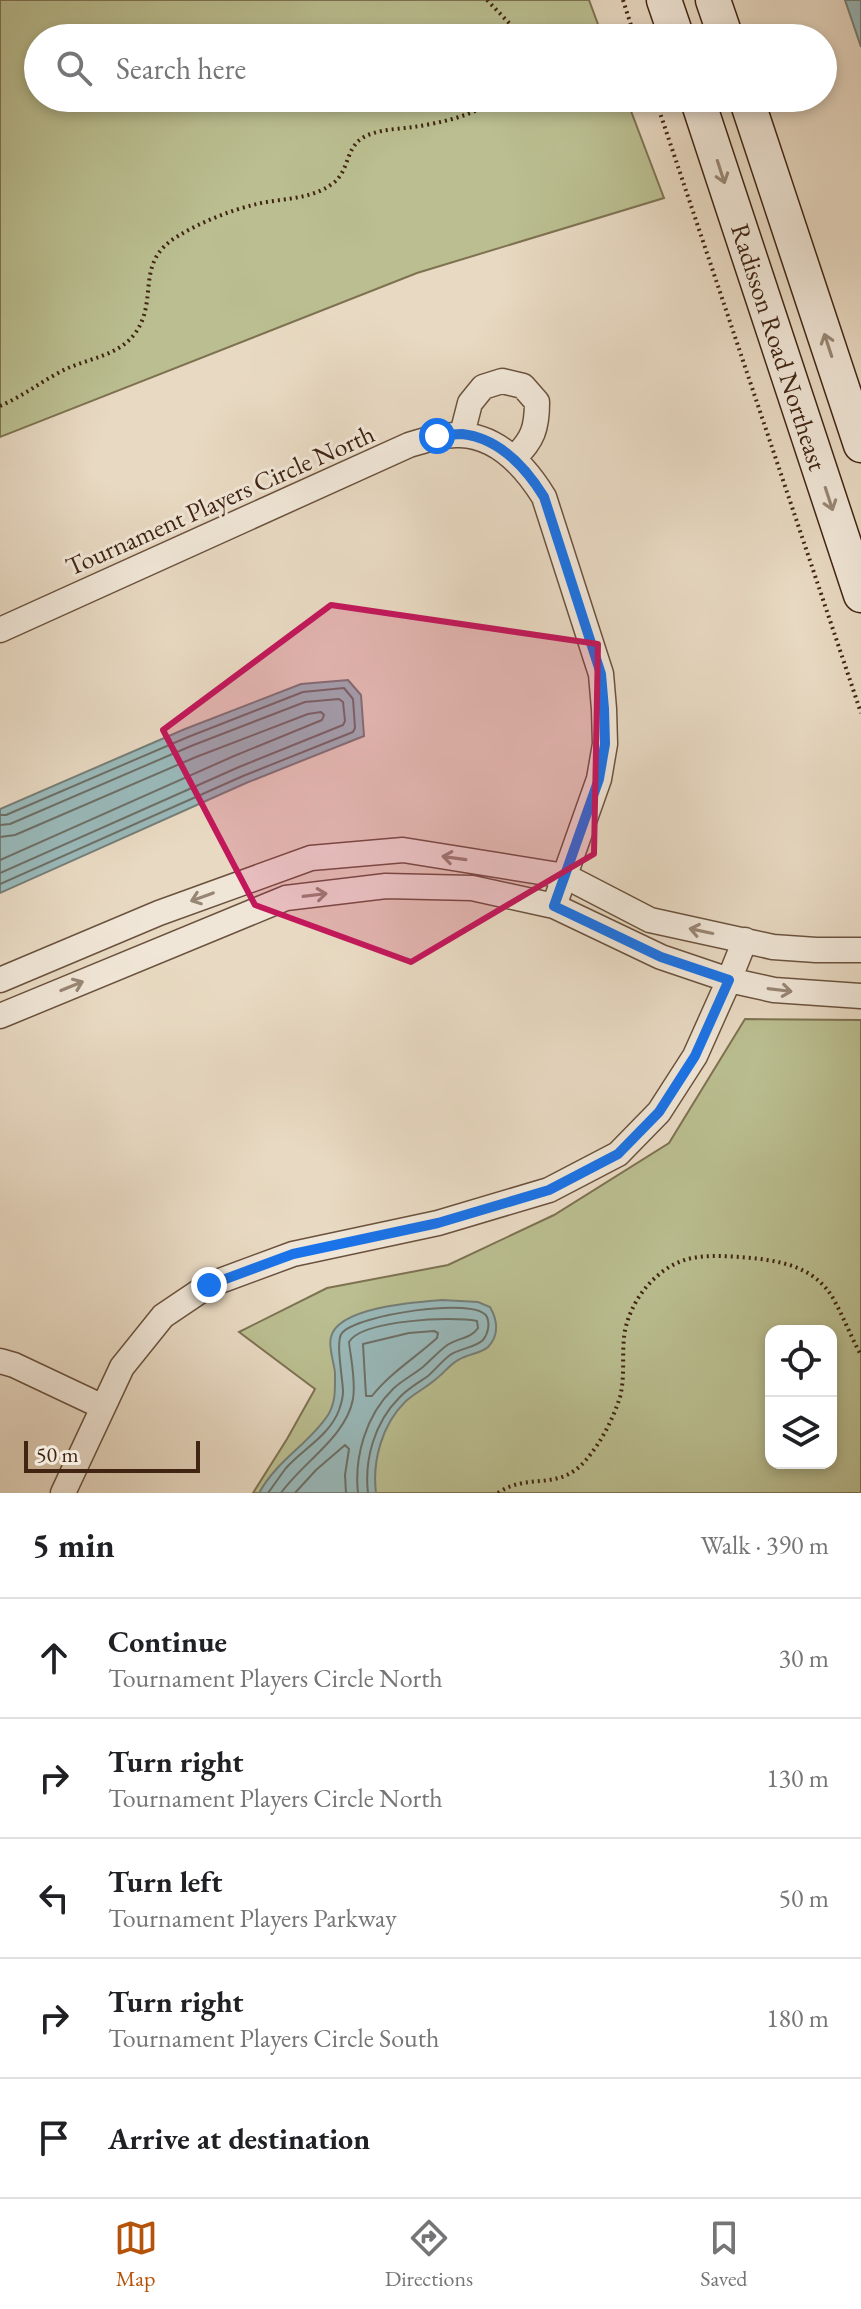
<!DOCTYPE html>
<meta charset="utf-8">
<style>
:root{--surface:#fff;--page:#f2f2f2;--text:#202124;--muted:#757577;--line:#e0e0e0;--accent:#b45309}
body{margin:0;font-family:"EB Garamond",serif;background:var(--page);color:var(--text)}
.controls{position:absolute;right:24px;bottom:24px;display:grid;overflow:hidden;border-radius:16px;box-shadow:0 4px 12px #0003}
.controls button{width:72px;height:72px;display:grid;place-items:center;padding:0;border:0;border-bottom:2px solid var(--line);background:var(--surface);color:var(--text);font:40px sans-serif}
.scale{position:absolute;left:24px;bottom:20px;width:176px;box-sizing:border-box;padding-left:8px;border:4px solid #412512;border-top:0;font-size:22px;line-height:28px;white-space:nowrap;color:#412512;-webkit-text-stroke:6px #f0e6d7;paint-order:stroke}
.stop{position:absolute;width:24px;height:24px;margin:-18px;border:6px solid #1a73e8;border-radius:50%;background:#fff}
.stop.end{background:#1a73e8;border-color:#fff;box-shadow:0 2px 8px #0008}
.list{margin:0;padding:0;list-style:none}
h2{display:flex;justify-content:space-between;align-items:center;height:104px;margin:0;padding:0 32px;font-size:34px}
h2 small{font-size:26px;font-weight:400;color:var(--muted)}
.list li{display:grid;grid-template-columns:52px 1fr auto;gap:24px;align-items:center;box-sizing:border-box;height:120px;padding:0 32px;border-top:2px solid var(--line)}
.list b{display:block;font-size:30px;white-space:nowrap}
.list p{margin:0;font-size:26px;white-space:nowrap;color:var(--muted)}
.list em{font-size:26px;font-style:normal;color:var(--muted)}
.icon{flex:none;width:44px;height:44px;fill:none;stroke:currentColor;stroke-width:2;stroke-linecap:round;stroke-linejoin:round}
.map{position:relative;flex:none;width:861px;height:1493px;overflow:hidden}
.search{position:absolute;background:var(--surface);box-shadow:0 4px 12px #0003;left:24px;right:24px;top:24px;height:88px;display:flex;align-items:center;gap:20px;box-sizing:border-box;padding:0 28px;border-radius:44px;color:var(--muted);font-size:30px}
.sheet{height:704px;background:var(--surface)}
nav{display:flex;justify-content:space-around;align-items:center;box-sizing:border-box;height:112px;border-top:2px solid var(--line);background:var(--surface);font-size:22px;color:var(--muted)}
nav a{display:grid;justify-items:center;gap:4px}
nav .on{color:var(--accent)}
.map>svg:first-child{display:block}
.green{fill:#babe90;stroke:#7e7251;stroke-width:2;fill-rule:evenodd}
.water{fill:#99b9ba;stroke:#767e77;stroke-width:2}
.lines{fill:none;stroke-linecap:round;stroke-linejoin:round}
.shore{stroke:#6d6f66;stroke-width:2}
.street-casing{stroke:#6b523e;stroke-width:27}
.secondary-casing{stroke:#412512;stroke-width:37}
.path{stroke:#412512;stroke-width:4;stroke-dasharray:2 4;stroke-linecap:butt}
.street{stroke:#f0e6d7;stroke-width:24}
.secondary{stroke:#f0e6d7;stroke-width:34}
.oneway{stroke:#988674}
.route{stroke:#1a73e8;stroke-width:10}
.marked{fill:#c2185b;fill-opacity:0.2;stroke:#c2185b;stroke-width:6;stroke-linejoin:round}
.labels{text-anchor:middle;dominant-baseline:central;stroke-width:6;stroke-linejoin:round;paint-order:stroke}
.street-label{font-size:26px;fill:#412512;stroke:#f0e6d7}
</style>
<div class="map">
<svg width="861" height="1493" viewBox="0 0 861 1493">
<rect width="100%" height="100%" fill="#e8d9c2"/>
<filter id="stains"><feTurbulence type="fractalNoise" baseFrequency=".0025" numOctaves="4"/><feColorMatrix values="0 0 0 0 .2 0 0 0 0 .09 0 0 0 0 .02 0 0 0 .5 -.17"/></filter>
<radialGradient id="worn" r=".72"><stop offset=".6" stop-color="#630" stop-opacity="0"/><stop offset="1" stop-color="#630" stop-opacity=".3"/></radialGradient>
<!-- green -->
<path class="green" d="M 0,0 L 589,0 L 603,38 L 38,38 L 38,98 L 626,98 L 664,198 L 417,273 L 0,437 Z
M 745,1019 L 861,1020 L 861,1493 L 253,1493 L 287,1439 L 315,1389 L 239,1332 L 327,1288 L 448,1265 L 554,1215 L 669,1143 ZM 771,1331 L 831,1331 L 831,1463 L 771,1463 Z"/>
<!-- water -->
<path class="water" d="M 845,0 L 861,0 L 861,47 Z
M 348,680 L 361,695 L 364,736 L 246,783 L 0,893 L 0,809 L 185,729 L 301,684 Z
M 442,1300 L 478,1302 L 490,1307 C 497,1319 500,1335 488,1347 C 482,1353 468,1354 460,1359 C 451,1363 444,1373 436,1379 C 427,1387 415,1393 406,1401 C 382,1424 372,1461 376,1493 L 259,1493 C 277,1460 309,1444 328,1415 C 336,1402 335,1388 335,1373 C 334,1362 328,1347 331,1337 C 338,1307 416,1302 442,1300 Z"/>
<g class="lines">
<!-- shore -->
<path class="shore" d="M 0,815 L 6,815 L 188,737 L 303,692 L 344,688 L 353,699 L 355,728 L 353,732 L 243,776 L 0,884
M 0,825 L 10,824 L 191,746 L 305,702 L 339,699 L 343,702 L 345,721 L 343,725 L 239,767 L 0,873
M 0,837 L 15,835 L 196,757 L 308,714 L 321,712 L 324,715 L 322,720 L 234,756 L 0,860
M 434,1331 L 438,1333 L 437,1338 C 415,1358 390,1373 372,1396 L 366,1396 L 363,1344 L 409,1333 Z
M 268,1493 C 274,1485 280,1476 286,1468 C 303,1449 330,1435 339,1410 C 341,1404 343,1399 343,1392 C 343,1379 335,1341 342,1333 C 356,1315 477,1296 487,1317 C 490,1324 488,1334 483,1340 C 475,1348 460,1348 450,1355 C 442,1361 436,1369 428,1376 C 418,1383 407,1389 399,1398 C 375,1422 364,1459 368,1493
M 281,1493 C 303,1462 346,1437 353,1399 C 356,1381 351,1360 349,1342 C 362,1320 452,1316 477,1321 L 478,1328 C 471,1339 456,1338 446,1346 C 438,1352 431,1360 423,1367 C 413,1375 401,1381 393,1389 C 366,1415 354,1457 358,1493
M 295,1493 L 316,1470 L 345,1445 L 349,1449 L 345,1475 L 346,1493"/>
<defs>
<path id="street" d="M 462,434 L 470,403 L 483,387 L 502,381 L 523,386 L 537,402 C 537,428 533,440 514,458
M 0,630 L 409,445 C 426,440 442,434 460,435 C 498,436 526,468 544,497 L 601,674 L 604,709 L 605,744 L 599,779 L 554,906
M 0,980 L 159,913 L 311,858 L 403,850 L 565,876 L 650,920 L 773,947 L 816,950 L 861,950
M 0,1016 L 286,898 L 386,886 L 472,888 L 554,906 L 661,957 L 729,980 L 774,990 L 861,996
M 0,1361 L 14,1365 L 103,1407
M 63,1493 L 122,1367 L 163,1316 L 209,1285 L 293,1254 L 438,1223 L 549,1190 L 618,1154 L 659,1112 L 695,1056 L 729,980 L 745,940"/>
<path id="secondary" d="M 664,0 L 677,38
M 713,0 L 726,38
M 697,98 L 861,595
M 746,98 L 861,445"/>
</defs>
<!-- street casing -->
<use href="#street" class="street-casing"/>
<!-- secondary casing -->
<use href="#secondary" class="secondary-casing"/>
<!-- path -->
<path class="path" d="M 487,0 L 511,25 L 516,38
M 623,0 L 635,38
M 655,98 L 861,713
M 0,406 C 21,397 38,384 58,373 C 84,358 118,358 136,332 C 159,298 134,262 178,236 C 201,222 231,210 257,204 C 282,198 310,200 332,184 C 352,170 343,143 371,134 C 384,129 399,129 413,127 C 441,123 476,115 498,98
M 498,1493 C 528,1472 558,1492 585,1461 C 601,1443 613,1419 620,1397 C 625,1377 622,1357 624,1337 C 628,1302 657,1265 692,1258 C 708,1255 724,1256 740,1257 C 777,1260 815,1265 834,1300 C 844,1318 851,1337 861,1355"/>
<!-- street -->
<use href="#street" class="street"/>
<!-- secondary -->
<use href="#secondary" class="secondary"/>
</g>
<!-- one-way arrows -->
<defs><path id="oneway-shaft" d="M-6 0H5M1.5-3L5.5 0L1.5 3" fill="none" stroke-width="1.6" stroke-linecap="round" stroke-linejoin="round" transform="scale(2)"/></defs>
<g class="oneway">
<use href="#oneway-shaft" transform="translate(721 172) rotate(72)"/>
<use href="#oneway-shaft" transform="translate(828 345) rotate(-108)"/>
<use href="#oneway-shaft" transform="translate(829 499) rotate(72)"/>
<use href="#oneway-shaft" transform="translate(454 858) rotate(-172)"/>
<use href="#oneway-shaft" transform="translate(315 895) rotate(-7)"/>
<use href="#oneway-shaft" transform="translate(202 897) rotate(160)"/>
<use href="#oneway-shaft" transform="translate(701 931) rotate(-168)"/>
<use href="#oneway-shaft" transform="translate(72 986) rotate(-22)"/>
<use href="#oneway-shaft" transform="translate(780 990) rotate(7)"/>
</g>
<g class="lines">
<!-- route -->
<path class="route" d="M 209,1285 L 293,1254 L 438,1223 L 549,1190 L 618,1154 L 659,1112 L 695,1056 L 729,980 L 661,957 L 554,906 L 599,779 L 605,744 L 604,709 L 601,674 L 544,497 C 526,468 499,438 462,434 C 454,434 445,436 437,436"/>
</g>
<!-- marked area -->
<path class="marked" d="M 331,605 L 598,644 L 594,854 L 411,962 L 255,905 L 163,730 Z"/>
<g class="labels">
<!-- street labels -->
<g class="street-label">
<text transform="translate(779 347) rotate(72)">Radisson Road Northeast</text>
<text transform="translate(220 500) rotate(-24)">Tournament Players Circle North</text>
</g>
</g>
<rect width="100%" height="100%" filter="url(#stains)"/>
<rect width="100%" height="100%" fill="url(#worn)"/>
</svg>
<div class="controls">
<button><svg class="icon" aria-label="locate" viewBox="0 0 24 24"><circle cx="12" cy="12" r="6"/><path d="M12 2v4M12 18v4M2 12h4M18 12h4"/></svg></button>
<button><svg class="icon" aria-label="layers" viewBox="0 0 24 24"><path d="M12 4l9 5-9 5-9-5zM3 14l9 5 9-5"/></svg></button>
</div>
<div class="scale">50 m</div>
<div class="stop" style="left:437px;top:436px"></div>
<div class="stop end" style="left:209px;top:1285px"></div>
<div class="search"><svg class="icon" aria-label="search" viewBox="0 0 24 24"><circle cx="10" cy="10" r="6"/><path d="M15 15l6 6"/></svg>Search here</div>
</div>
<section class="sheet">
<h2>5 min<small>Walk · 390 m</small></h2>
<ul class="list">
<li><svg class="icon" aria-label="ahead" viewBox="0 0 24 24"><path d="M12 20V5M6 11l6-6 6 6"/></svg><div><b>Continue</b><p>Tournament Players Circle North</p></div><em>30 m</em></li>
<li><svg class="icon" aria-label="right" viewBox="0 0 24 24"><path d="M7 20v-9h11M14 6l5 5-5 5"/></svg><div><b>Turn right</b><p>Tournament Players Circle North</p></div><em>130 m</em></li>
<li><svg class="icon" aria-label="left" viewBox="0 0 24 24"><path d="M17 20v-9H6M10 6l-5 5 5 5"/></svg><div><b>Turn left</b><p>Tournament Players Parkway</p></div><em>50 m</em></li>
<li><svg class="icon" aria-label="right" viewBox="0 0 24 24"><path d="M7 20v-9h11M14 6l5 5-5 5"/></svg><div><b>Turn right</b><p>Tournament Players Circle South</p></div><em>180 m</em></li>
<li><svg class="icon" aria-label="arrive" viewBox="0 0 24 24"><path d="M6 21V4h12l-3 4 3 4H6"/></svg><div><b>Arrive at destination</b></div></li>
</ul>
</section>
<nav>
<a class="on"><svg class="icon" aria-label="map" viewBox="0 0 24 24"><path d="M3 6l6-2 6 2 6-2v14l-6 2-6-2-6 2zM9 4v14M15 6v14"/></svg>Map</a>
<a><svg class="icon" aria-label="directions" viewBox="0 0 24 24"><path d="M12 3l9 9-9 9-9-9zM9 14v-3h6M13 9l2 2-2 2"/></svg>Directions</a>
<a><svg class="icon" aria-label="saved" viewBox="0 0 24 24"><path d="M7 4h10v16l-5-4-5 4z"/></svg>Saved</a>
</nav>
